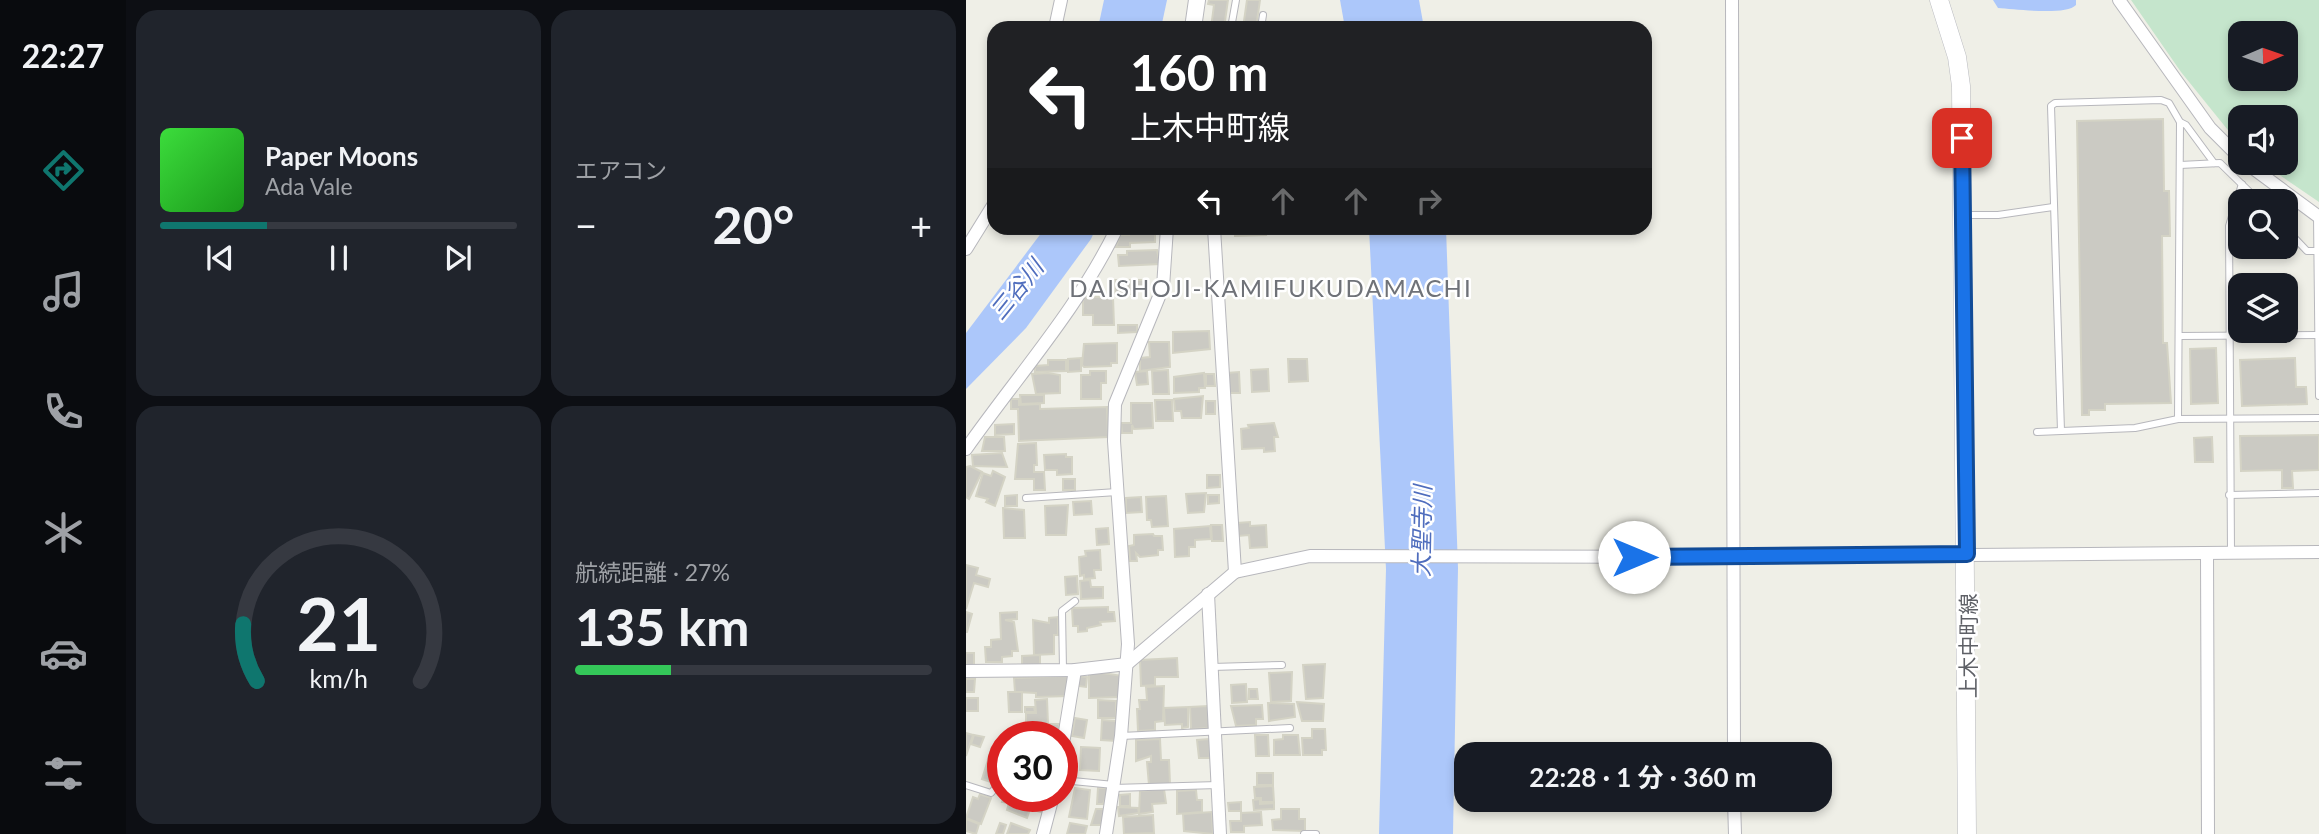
<!DOCTYPE html>
<html lang="ja">
<head>
<meta charset="utf-8">
<style>
  body { margin:0; font-family:Lato,"Noto Sans JP",sans-serif; background:#20242c; color:#f1f3f6; height:100vh; display:flex; flex-direction:column; font-size:26px; white-space:nowrap }
  * { box-sizing:border-box; margin:0 }
  p { font-size:23px; color:#9ea1a6 }
  .icon { flex:none; width:38px; height:38px; fill:none; stroke:currentColor; stroke-width:2; stroke-linecap:round; stroke-linejoin:round }
  .map { position:relative; flex:1; overflow:hidden }
  .sheet { display:flex; flex-direction:column; gap:10px; padding:10px; background:#0d0f14; width:840px }
  .sheet>* { flex:none }
  .banner { position:absolute; left:21px; top:21px; width:665px; height:214px; border-radius:21px; box-shadow:0 4px 10px #0003; background:#202124; color:#fff; overflow:hidden }
  .needle { width:46px; rotate:88deg }
  .buttons { position:absolute; left:1262px; top:21px; display:grid; gap:14px }
  .buttons a { display:grid; place-items:center; width:70px; height:70px; border-radius:14px; background:#171b24; box-shadow:0 4px 10px #0003; font-size:35px }
  .speed { position:absolute; left:21px; top:721px; display:flex; gap:14px; font-size:35px; font-weight:700; text-align:center }
  .speed>* { display:grid; place-content:center; width:91px; height:91px; border-radius:50%; background:#171b24; box-shadow:0 4px 10px #0003; line-height:1 }
  .speed .limit { border:10px solid #d22; background:#fff; color:#111 }
  .pin { position:absolute; display:grid; place-items:center; width:60px; height:60px; color:#fff; margin:-30px; border-radius:14px; box-shadow:0 4px 10px #0006 }
  .me { position:absolute; width:77px; margin:-38px; rotate:90deg; stroke-linejoin:round; filter:drop-shadow(0 0 5px #0008) }
  .turn { display:flex; align-items:center; gap:24px; height:147px; padding:0 28px; font-size:32px }
  .turn .icon { width:91px; height:91px; stroke-width:2.5 }
  .turn b { display:block; font-size:49px; line-height:60px }
  .lanes { display:flex; align-items:center; height:66px; padding:0 28px; background:#0003; justify-content:center; gap:35px; direction:ltr }
  .lanes .off { opacity:.35 }
  .big { font-size:52px; font-weight:700; line-height:1.1 }
  .sheet .card { flex:1; display:flex; flex-direction:column; justify-content:center; gap:10px; min-width:0; padding:0 24px; border-radius:21px; background:#20242c }
  .sheet .dial { align-items:center; gap:0 }
  .dial svg { height:182px; overflow:visible; fill:none; stroke:#363941; stroke-width:7; stroke-linecap:round; text-anchor:middle }
  .dial text { fill:#f1f3f6; stroke:none }
  .song { display:flex; align-items:center; gap:21px }
  .cover { width:84px; height:84px; border-radius:10px; background:linear-gradient(135deg,hsl(120 70% 55%),hsl(120 70% 35%)) }
  .played { height:7px; border-radius:4px; background:linear-gradient(90deg,#0f766e 30%,#363941 30%) }
  .keys { display:flex; justify-content:space-around; direction:ltr }
  .heat { display:flex; justify-content:space-between; align-items:center; font-size:38px; direction:ltr }
  .charge { height:10px; border-radius:5px; background:linear-gradient(90deg,#34c759 27%,#363941 0) }
  .sheet .tiles { flex:1; display:grid; gap:10px; grid-template-columns:repeat(2,1fr) }
  .trip { position:absolute; left:488px; top:742px; width:378px; height:70px; border-radius:21px; background:#171b24; box-shadow:0 4px 10px #0003; font-weight:700; line-height:70px; text-align:center }
  main { display:flex; flex:1; min-height:0 }
  .tab-bar { display:flex; flex-direction:column; width:126px; justify-content:space-around; align-items:center; background:#090b0e; color:#9ea1a6 }
  .tab-bar .icon { width:49px; height:49px }
  .tab-bar .current { color:#0f766e }
  .tab-bar b { font-size:32px; color:#f1f3f6 }
  .map>svg:first-child { display:block }
</style>
</head>
<body>
<main>
<nav class="tab-bar">
<b>22:27</b>
<svg class="icon current" aria-label="directions" viewBox="0 0 24 24"><path d="M12 3l9 9-9 9-9-9zM9 14v-3h6M13 9l2 2-2 2"/></svg>
<svg class="icon" aria-label="music" viewBox="0 0 24 24"><path d="M9 18V5l10-2v13"/><circle cx="6" cy="18" r="3"/><circle cx="16" cy="16" r="3"/></svg>
<svg class="icon" aria-label="phone" viewBox="0 0 24 24"><path d="M5 4h4l2 5-3 2q2 4 5 5l2-3 5 2v4C11 20 4 13 5 4z"/></svg>
<svg class="icon" aria-label="climate" viewBox="0 0 24 24"><path d="M12 3v18M4 7l16 10M4 17L20 7"/></svg>
<svg class="icon" aria-label="car" viewBox="0 0 24 24"><path d="M5 17H2v-5l4-1 3-4h7l3 4 3 1v5h-3M9 17h6M6 11h13"/><circle cx="7" cy="17" r="2"/><circle cx="17" cy="17" r="2"/></svg>
<svg class="icon" aria-label="filters" viewBox="0 0 24 24"><path d="M4 7h16M4 17h16"/><circle cx="9" cy="7" r="2"/><circle cx="15" cy="17" r="2"/></svg>
</nav>
<section class="sheet">
<div class="tiles">
<div class="card">
<div class="song"><i class="cover"></i><div><b>Paper Moons</b><p>Ada Vale</p></div></div>
<div class="played"></div>
<div class="keys"><svg class="icon" aria-label="previous" viewBox="0 0 24 24"><path d="M18 5L8 12l10 7zM5 5v14"/></svg><svg class="icon" aria-label="pause" viewBox="0 0 24 24"><path d="M8 5v14M16 5v14"/></svg><svg class="icon" aria-label="next" viewBox="0 0 24 24"><path d="M6 5l10 7-10 7zM19 5v14"/></svg></div>
</div>
<div class="card"><p>エアコン</p>
<div class="heat"><a>−</a><b class="big">20°</b><a>+</a></div>
</div>
<div class="card dial"><svg viewBox="0 0 100 80">
<path d="M14 69A42 42 0 1 1 86 69"/>
<path d="M14 69A42 42 0 0 1 8 44" stroke="#0f766e"/>
<text x="50" y="56" font-size="32" font-weight="700">21</text>
<text x="50" y="72" font-size="11">km/h</text>
</svg></div>
<div class="card"><p>航続距離 · 27%</p><b class="big">135 km</b><div class="charge"></div></div>
</div>
</section>
<div class="map">
<svg width="1353" height="834" viewBox="0 0 1353 834">
  <rect width="100%" height="100%" fill="#efefe7"/>
  <path fill="#c5e5cc" fill-rule="evenodd" d="M1165 0H1353V202L1296 163H1320V117H1274V145L1215 72ZM1274 33H1320V79H1274Z"/>
  <g fill="#acc7fa">
    <polygon points="138,0 201,0 195,28 132,28"/>
    <polygon points="374,0 453,0 458,28 379,28"/>
    <path d="M1027 0H1110V5C1100 16 1049 9 1032 8Z"/>
    <polygon points="79,228 130,228 125,239 60,328 0,389 0,333"/>
    <polygon points="403,228 480,228 492,568 487,834 413,834 420,569"/>
  </g>
  <g fill="#cbcac3" stroke="#d4d3c5" stroke-width="2">
    <polygon points="243,0 262,0 258,28 245,28 248,5 242,4"/>
    <polygon points="281,0 294,0 290,28 277,28"/>
    <polygon points="1197,119 1198,191 1203,191 1204,236 1196,236 1197,343 1201,343 1205,403 1139,404 1139,410 1123,410 1123,415 1116,415 1111,121"/>
    <polygon points="169,228 189,228 189,242 164,243 164,247 150,247 154,235 163,235 163,229"/>
    <polygon points="210,228 231,228 231,231 218,232 218,228"/>
    <polygon points="269,228 299,228 300,235 269,236"/>
    <polygon points="191,250 194,264 153,266 152,255 161,255 161,251"/>
    <polygon points="1305,278 1305,285 1274,285 1274,301 1271,301 1271,280"/>
    <polygon points="148,280 181,280 181,289 171,289 171,294 149,294"/>
    <polygon points="117,297 147,297 148,325 127,325 127,315 117,315"/>
    <polygon points="152,325 171,325 171,332 152,333"/>
    <polygon points="243,331 244,349 207,353 207,332"/>
    <polygon points="183,342 203,342 204,367 174,371 174,358 184,357"/>
    <polygon points="151,343 151,363 145,363 145,366 118,367 116,365 118,344"/>
    <polygon points="1250,348 1252,403 1225,404 1224,349"/>
    <polygon points="115,358 115,371 102,372 102,359"/>
    <polygon points="1329,358 1330,387 1340,387 1341,404 1276,406 1274,360"/>
    <polygon points="322,359 341,359 342,381 323,382"/>
    <polygon points="82,360 100,360 100,371 69,372 69,366 82,365"/>
    <polygon points="302,369 303,391 286,392 285,370"/>
    <polygon points="202,370 203,394 187,394 186,371"/>
    <polygon points="124,371 140,371 140,383 135,383 135,399 115,399 115,375 124,375"/>
    <polygon points="181,371 182,384 171,385 169,372"/>
    <polygon points="273,372 274,393 262,393 261,373"/>
    <polygon points="82,373 94,375 94,393 70,394 66,374"/>
    <polygon points="238,373 239,388 233,388 233,392 208,393 208,377"/>
    <polygon points="240,374 248,374 249,386 240,386"/>
    <polygon points="54,395 78,395 78,403 55,404"/>
    <polygon points="237,396 235,418 216,418 215,411 209,411 208,399"/>
    <polygon points="45,399 53,399 53,405 74,404 74,409 141,407 142,437 53,441 52,409 45,409"/>
    <polygon points="189,400 206,400 207,421 190,421"/>
    <rect x="240" y="401" width="9" height="13"/>
    <polygon points="165,403 186,403 187,428 168,429 166,425 166,433 156,433 155,423 165,423"/>
    <polygon points="308,423 312,437 308,437 309,451 298,452 298,448 276,449 275,429 283,428 282,425"/>
    <polygon points="48,424 48,434 29,435 29,425"/>
    <polygon points="1353,435 1353,470 1326,471 1327,488 1316,488 1316,470 1275,471 1274,436"/>
    <polygon points="19,437 38,437 39,451 16,451"/>
    <polygon points="1246,437 1247,462 1229,462 1228,438"/>
    <polygon points="70,443 71,465 68,465 68,472 78,472 79,490 68,490 68,479 49,479 52,444"/>
    <polygon points="36,453 41,467 7,466 6,455"/>
    <polygon points="100,454 100,457 106,457 106,474 91,475 91,470 79,470 78,455"/>
    <polygon points="4,466 16,472 3,499 0,497 0,467"/>
    <polygon points="27,471 39,477 29,506 20,502 22,499 10,496 17,473 25,476"/>
    <polygon points="241,475 254,475 254,487 241,488"/>
    <rect x="97" y="479" width="12" height="11"/>
    <polygon points="240,493 238,512 222,513 220,494"/>
    <polygon points="51,495 51,506 39,506 39,496"/>
    <polygon points="242,495 253,495 253,503 242,504"/>
    <polygon points="200,496 202,526 186,527 185,520 181,520 180,497"/>
    <polygon points="175,497 176,512 160,513 160,498"/>
    <polygon points="125,501 126,514 108,515 107,502"/>
    <polygon points="102,505 100,535 80,535 79,506"/>
    <polygon points="37,508 58,510 59,538 38,538"/>
    <polygon points="284,522 284,526 300,525 301,547 284,548 283,535 272,536 271,523"/>
    <polygon points="245,525 256,525 257,541 246,541"/>
    <polygon points="244,526 245,539 229,540 229,547 223,547 223,556 209,557 208,529"/>
    <polygon points="142,528 143,544 131,545 130,529"/>
    <polygon points="187,534 188,536 196,536 197,550 192,550 192,555 174,557 170,553 171,561 164,561 163,546 168,545 168,535"/>
    <polygon points="134,550 135,570 128,570 129,578 118,579 118,575 114,576 113,557 120,556 119,551"/>
    <polygon points="0,565 12,568 10,575 24,579 22,587 8,583 0,609"/>
    <polygon points="111,576 112,594 100,595 99,577"/>
    <polygon points="124,580 125,587 137,587 137,598 115,599 114,581"/>
    <polygon points="142,607 142,612 148,612 149,621 134,622 135,625 121,628 121,631 112,632 112,626 107,626 106,608"/>
    <polygon points="0,612 6,614 1,632 0,632"/>
    <polygon points="51,612 51,619 39,620 48,622 52,651 46,651 46,656 36,657 36,662 20,662 19,647 25,647 25,640 35,639 34,613"/>
    <polygon points="92,617 92,635 88,635 88,654 68,655 67,620 83,623 83,618"/>
    <rect x="0" y="653" width="8" height="14"/>
    <polygon points="74,655 74,668 56,668 56,656"/>
    <polygon points="211,658 212,677 189,677 189,685 175,686 174,660"/>
    <polygon points="359,664 357,698 340,699 337,665"/>
    <polygon points="123,671 157,676 155,697 123,698"/>
    <polygon points="326,672 325,701 305,702 303,673"/>
    <polygon points="102,676 103,696 70,697 70,693 49,692 48,678"/>
    <polygon points="113,676 121,677 120,687 112,686"/>
    <polygon points="0,679 9,679 8,692 0,692"/>
    <polygon points="280,684 281,702 266,703 265,685"/>
    <polygon points="198,686 197,721 189,722 189,730 172,731 171,709 174,709 173,700 181,700 180,687"/>
    <polygon points="283,689 291,689 292,699 283,699"/>
    <polygon points="42,692 56,692 56,712 43,712"/>
    <rect x="0" y="698" width="12" height="13"/>
    <polygon points="81,699 82,724 93,724 93,734 60,732 60,713 70,713 69,700"/>
    <polygon points="132,700 150,701 150,718 132,718"/>
    <polygon points="331,702 358,704 357,721 336,721"/>
    <polygon points="302,703 328,704 329,717 303,721"/>
    <polygon points="296,705 297,719 290,719 290,725 270,726 265,706"/>
    <polygon points="242,706 243,728 225,729 224,707"/>
    <polygon points="59,707 68,707 69,712 59,712"/>
    <polygon points="222,707 222,727 216,728 216,724 199,725 198,708"/>
    <polygon points="109,718 121,720 118,738 106,736"/>
    <polygon points="136,720 150,721 150,741 135,740"/>
    <polygon points="346,729 359,729 360,750 356,750 356,755 337,755 336,738 346,738"/>
    <polygon points="0,733 7,735 0,756"/>
    <polygon points="8,735 18,737 14,747 5,744"/>
    <polygon points="289,735 302,735 303,756 290,756"/>
    <polygon points="317,735 332,735 334,755 308,755 308,740 317,739"/>
    <polygon points="194,739 195,760 203,760 204,784 183,785 181,762 185,762 185,756 170,761 170,740"/>
    <polygon points="243,739 244,758 233,758 231,740"/>
    <polygon points="26,747 37,750 37,761 22,759"/>
    <polygon points="115,747 134,748 133,771 114,770"/>
    <polygon points="22,760 37,763 31,784 16,779"/>
    <rect x="291" y="773" width="16" height="12"/>
    <polygon points="307,786 308,802 295,802 295,798 289,798 288,787"/>
    <polygon points="109,788 124,790 121,819 103,817"/>
    <polygon points="132,788 144,788 137,804 131,804"/>
    <polygon points="198,789 200,803 186,804 187,812 173,814 174,791"/>
    <polygon points="230,790 231,800 236,800 236,812 211,814 211,791"/>
    <polygon points="14,794 25,798 15,824 0,818 7,797 12,799"/>
    <polygon points="164,794 164,806 154,806 154,795"/>
    <polygon points="38,796 83,797 78,813 64,809 61,818 41,810 43,803 36,802"/>
    <polygon points="294,799 294,804 308,803 308,809 288,810 287,800"/>
    <polygon points="275,802 275,811 263,811 262,803"/>
    <polygon points="152,807 172,808 173,813 153,816"/>
    <polygon points="130,809 139,809 139,825 125,825"/>
    <polygon points="315,809 333,809 333,819 339,819 339,831 307,830 306,820 315,819"/>
    <polygon points="246,812 247,834 218,831 217,814"/>
    <polygon points="295,812 296,825 278,826 278,832 265,832 264,821 275,821 275,813"/>
    <polygon points="187,815 188,833 158,834 157,817"/>
    <polygon points="0,819 13,824 10,834 0,831"/>
    <polygon points="34,823 40,825 37,834 30,834"/>
    <polygon points="45,823 64,830 62,834 41,834"/>
    <polygon points="104,823 121,826 119,834 101,834"/>
  </g>
  <g fill="none" stroke-linecap="round" stroke-linejoin="round">
    <defs>
      <g id="service">
        <polyline points="265,28 270,0"/>
        <polyline points="295,28 297,15"/>
        <polyline points="1214,122 1220,125 1248,163"/>
        <polyline points="1214,165 1254,163 1293,201"/>
        <polyline points="998,215 1032,215 1087,207"/>
        <polyline points="1351,216 1353,396"/>
        <polyline points="1320,229 1341,251 1352,251"/>
        <polyline points="1213,336 1352,335"/>
        <polyline points="1095,431 1085,106 1089,103 1195,100 1203,103 1214,122 1212,419"/>
        <polyline points="1071,432 1169,428 1212,419 1353,418"/>
        <polyline points="1263,495 1353,493"/>
        <polyline points="60,498 151,492"/>
        <polyline points="1265,554 1263,226 1276,184"/>
        <polyline points="246,667 316,665"/>
        <polyline points="97,670 96,611 109,601"/>
        <polyline points="155,736 324,728"/>
        <polyline points="96,780 148,785"/>
        <polyline points="0,785 25,793 37,779"/>
        <polyline points="147,788 252,785"/>
        <polyline points="338,834 350,834"/>
      </g>
      <g id="minor">
        <polyline points="766,0 768,754"/>
        <polyline points="1153,0 1244,128 1274,158"/>
        <polyline points="89,28 95,0"/>
        <polyline points="1280,163 1353,217"/>
        <polyline points="248,228 269,572"/>
        <polyline points="0,249 28,204"/>
        <path d="M0 449C52 375 112 309 151 228"/>
        <polyline points="1241,554 1242,834"/>
        <polyline points="242,594 254,834"/>
        <polyline points="0,671 109,670 161,664 269,572 344,556 768,557 1353,552"/>
        <polyline points="96,750 109,670"/>
        <polyline points="768,800 769,834"/>
        <polyline points="77,834 87,796"/>
        <polyline points="140,834 155,736 162,644 148,441 149,404 197,287 201,228"/>
      </g>
      <polyline id="tertiary" points="227,28 231,0"/>
      <polyline id="secondary" points="973,0 991,57 995,86 1001,834"/>
    </defs>
    <use href="#service" stroke="#b7b7bc" stroke-width="8"/>
    <use href="#minor" stroke="#b7b7bc" stroke-width="14"/>
    <use href="#tertiary" stroke="#b7b7bc" stroke-width="18"/>
    <use href="#secondary" stroke="#b8b9bf" stroke-width="19"/>
    <use href="#service" stroke="#fff" stroke-width="6"/>
    <use href="#minor" stroke="#fff" stroke-width="12"/>
    <use href="#tertiary" stroke="#fff" stroke-width="16"/>
    <use href="#secondary" stroke="#fff" stroke-width="18"/>
  </g>
  <g fill="none" stroke-linecap="round" stroke-linejoin="round">
    <defs>
      <polyline id="route" points="668,557 1001,554 996,138"/>
    </defs>
    <use href="#route" stroke="#114b97" stroke-width="18"/>
    <use href="#route" stroke="#1a73e8" stroke-width="12"/>
  </g>
  <g text-anchor="middle" dominant-baseline="central" stroke-width="5" stroke-linejoin="round" paint-order="stroke">
    <g font-size="21" fill="#5e6066" stroke="#fff">
      <text transform="translate(1001 646) rotate(-90)">上木中町線</text>
    </g>
    <g font-size="23" font-style="italic" fill="#4f6dbd" stroke="#fff">
      <text transform="translate(50 289) rotate(-51)">三谷川</text>
      <text transform="translate(455 531) rotate(-89)">大聖寺川</text>
    </g>
    <g font-size="24" letter-spacing="2" fill="#6f7278" stroke="#fff">
      <text x="305" y="287">DAISHOJI-KAMIFUKUDAMACHI</text>
    </g>
  </g>
</svg>
<div class="buttons">
<a><svg class="needle" viewBox="-14 -14 28 28"><path d="M0-13l5 13h-10z" fill="#e53935"/><path d="M0 13l5-13h-10z" fill="#9ea1a6"/></svg></a>
<a><svg class="icon" aria-label="sound" viewBox="0 0 24 24"><path d="M4 9h4l5-4v14l-5-4H4zM17 9q2 3 0 6"/></svg></a>
<a><svg class="icon" aria-label="search" viewBox="0 0 24 24"><circle cx="10" cy="10" r="6"/><path d="M15 15l6 6"/></svg></a>
<a><svg class="icon" aria-label="layers" viewBox="0 0 24 24"><path d="M12 4l9 5-9 5-9-5zM3 14l9 5 9-5"/></svg></a>
</div>
<div class="speed"><div class="limit">30</div></div>
<div class="pin" style="left:996px;top:138px;background:#d93025"><svg class="icon" aria-label="arrive" viewBox="0 0 24 24"><path d="M6 21V4h12l-3 4 3 4H6"/></svg></div>
<svg class="me" style="left:668px;top:557px" viewBox="-20 -20 40 40"><circle r="19" fill="#fff"/><path d="M0-13L10 11 0 6-10 11z" fill="#1a73e8"/></svg>
<div class="trip">22:28 · 1 分 · 360 m</div>
<div class="banner">
<div class="turn"><svg class="icon" aria-label="left" viewBox="0 0 24 24"><path d="M17 20v-9H6M10 6l-5 5 5 5"/></svg><div><b>160 m</b>上木中町線</div></div>
<div class="lanes"><svg class="icon" aria-label="left" viewBox="0 0 24 24"><path d="M17 20v-9H6M10 6l-5 5 5 5"/></svg><svg class="icon off" aria-label="ahead" viewBox="0 0 24 24"><path d="M12 20V5M6 11l6-6 6 6"/></svg><svg class="icon off" aria-label="ahead" viewBox="0 0 24 24"><path d="M12 20V5M6 11l6-6 6 6"/></svg><svg class="icon off" aria-label="right" viewBox="0 0 24 24"><path d="M7 20v-9h11M14 6l5 5-5 5"/></svg></div>
</div>
</div>
</main>
</body>
</html>
